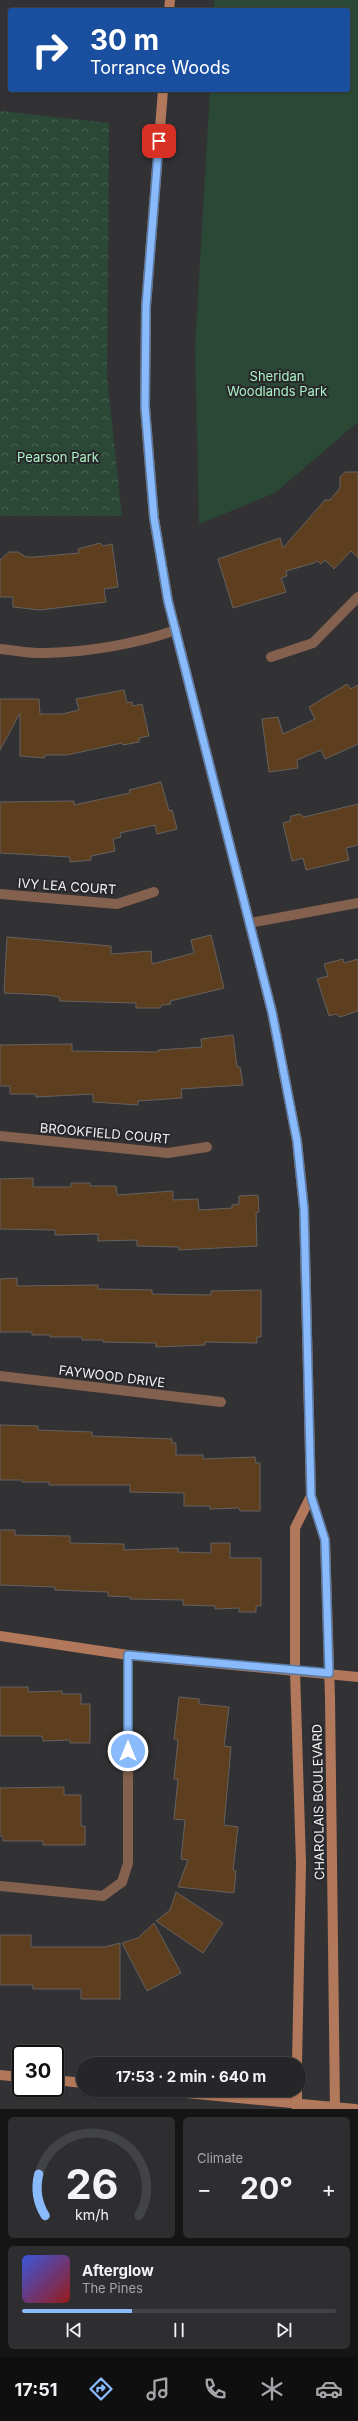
<!DOCTYPE html>
<html lang="en">
<head>
<meta charset="utf-8">
<style>
  body { margin:0; font-family:Inter,sans-serif; background:#2e2e30; color:#f1f3f6; height:100vh; display:flex; flex-direction:column; font-size:15px; white-space:nowrap }
  * { box-sizing:border-box; margin:0 }
  p { font-size:13px; color:#a4a5a8 }
  .icon { flex:none; width:22px; height:22px; fill:none; stroke:currentColor; stroke-width:2; stroke-linecap:round; stroke-linejoin:round }
  .map { position:relative; height:2109px; overflow:hidden }
  .details { display:flex; flex-direction:column; gap:8px; padding:8px; background:#151516; flex:1 }
  .details>* { flex:none }
  .guide { position:absolute; left:8px; top:8px; width:342px; height:84px; border-radius:4px; box-shadow:0 1px 3px #0004,0 0 0 1px #424345; background:#1a4fa0; color:#fff; overflow:hidden }
  .speed { position:absolute; left:12px; top:2045px; display:flex; gap:8px; font-size:20px; font-weight:700; text-align:center }
  .speed>* { display:grid; place-content:center; width:52px; height:52px; border-radius:50%; background:#262628; box-shadow:0 1px 3px #0004,0 0 0 1px #424345; line-height:1 }
  .speed .limit { border:2px solid #111; border-radius:6px; background:#fff; color:#111 }
  .pin { position:absolute; display:grid; place-items:center; width:34px; height:34px; color:#fff; margin:-17px; border-radius:8px; box-shadow:0 2px 6px #0006 }
  .me { position:absolute; width:44px; margin:-22px; rotate:0deg; stroke-linejoin:round; filter:drop-shadow(0 0 3px #0008) }
  .turn { display:flex; align-items:center; gap:14px; height:84px; padding:0 16px; font-size:18px }
  .turn .icon { width:52px; height:52px; stroke-width:2.5 }
  .turn b { display:block; font-size:28px; line-height:34px }
  .big { font-size:30px; font-weight:700; line-height:1.1 }
  .details .tile { flex:1; display:flex; flex-direction:column; justify-content:center; gap:6px; min-width:0; padding:0 14px; border-radius:6px; background:#2e2e30 }
  .details .dial { align-items:center; gap:0 }
  .dial svg { height:104px; overflow:visible; fill:none; stroke:#424345; stroke-width:7; stroke-linecap:round; text-anchor:middle }
  .dial text { fill:#f1f3f6; stroke:none }
  .song { display:flex; align-items:center; gap:12px }
  .cover { width:48px; height:48px; border-radius:6px; background:linear-gradient(135deg,hsl(230 70% 55%),hsl(0 70% 35%)) }
  .played { height:4px; border-radius:2px; background:linear-gradient(90deg,#88bafc 35%,#424345 35%) }
  .keys { display:flex; justify-content:space-around; direction:ltr }
  .heat { display:flex; justify-content:space-between; align-items:center; font-size:22px; direction:ltr }
  .details .tiles { flex:1; display:grid; gap:8px; grid-template-columns:1fr 1fr }
  .tile:last-child { grid-column:span 2 }
  .trip { position:absolute; left:76px; top:2057px; width:230px; height:40px; border-radius:20px; background:#262628; box-shadow:0 1px 3px #0004,0 0 0 1px #424345; font-weight:700; line-height:40px; text-align:center }
  .dock { display:flex; height:64px; justify-content:space-around; align-items:center; background:#0f0f10; color:#a4a5a8 }
  .dock .icon { width:28px; height:28px }
  .dock .on { color:#88bafc }
  .dock b { font-size:18px; color:#f1f3f6 }
  .map>svg:first-child { display:block }
</style>
</head>
<body>
<div class="map">
<svg width="358" height="2109" viewBox="0 0 358 2109">
  <defs>
    <pattern id="forest-crowns" width="20" height="18" patternUnits="userSpaceOnUse"><rect width="20" height="18" fill="#2a4835"/><path d="M2 6a3 3 0 1 1 6 0M12 15a3 3 0 1 1 6 0" fill="none" stroke="#496353"/></pattern>
  </defs>
  <rect width="100%" height="100%" fill="#323235"/>
  <polygon fill="url(#forest-crowns)" points="0,111 109,123 107,377 122,516 0,516"/>
  <polygon fill="#2a4835" points="214,0 358,0 358,422 275,493 199,524 195,347 210,90 348,90 348,10 214,10"/>
  <g fill="#5d3e1f" stroke="#65615e">
    <polygon points="345,472 358,472 358,558 351,551 334,569 325,560 321,564 317,561 314,563 286,571 287,576 281,578 286,592 233,608 218,559 280,538 283,548 325,500 330,500 340,488 340,477"/>
    <polygon points="100,543 103,546 112,544 118,587 104,589 106,602 40,610 13,607 13,597 0,597 0,560 9,552 18,552 26,557 35,557 79,553 78,549"/>
    <polygon points="347,684 351,689 358,685 358,744 325,759 321,750 297,760 298,768 269,772 262,719 278,717 283,734 315,719 309,707"/>
    <polygon points="124,690 127,703 132,702 133,706 142,704 149,736 139,738 139,742 123,745 122,743 67,755 45,755 44,758 20,756 20,713 0,750 0,699 39,699 40,714 62,714 79,710 76,699"/>
    <polygon points="161,782 169,811 172,810 177,829 157,834 155,825 120,833 121,837 113,839 115,851 91,856 91,860 70,862 70,857 0,853 0,802 74,801 74,805 130,793 129,790"/>
    <polygon points="358,804 358,845 346,848 349,860 306,870 303,858 292,861 283,823 290,821 291,816 300,814 304,817"/>
    <polygon points="211,935 224,988 170,1001 171,1004 162,1005 160,1008 136,1008 136,1003 60,1001 59,997 47,995 4,993 7,937 111,946 111,954 151,951 152,964 194,953 191,940"/>
    <polygon points="343,959 344,963 358,959 358,1011 340,1017 336,1014 329,1016 317,979 328,976 324,964"/>
    <polygon points="233,1035 237,1067 240,1067 243,1085 181,1089 182,1098 138,1101 138,1105 93,1102 93,1094 36,1097 36,1094 10,1094 10,1086 0,1086 0,1045 72,1044 72,1051 158,1052 158,1050 202,1047 201,1039"/>
    <polygon points="33,1178 33,1187 71,1187 71,1183 90,1183 90,1186 116,1186 117,1195 173,1191 173,1200 198,1199 199,1210 232,1208 232,1205 239,1204 239,1196 258,1195 259,1212 256,1213 257,1246 179,1250 179,1247 137,1246 137,1240 98,1241 98,1234 55,1235 55,1230 0,1229 0,1179"/>
    <polygon points="17,1278 17,1286 98,1285 98,1289 152,1290 152,1294 211,1295 211,1291 261,1290 261,1337 257,1337 257,1343 205,1342 205,1345 156,1347 156,1343 103,1342 103,1340 82,1340 82,1337 50,1337 50,1335 32,1335 32,1332 0,1332 0,1279"/>
    <polygon points="0,1425 38,1426 38,1430 92,1432 92,1436 172,1439 172,1443 176,1443 176,1455 203,1455 203,1459 255,1457 256,1463 260,1463 260,1511 240,1511 239,1508 210,1509 210,1506 184,1506 184,1493 130,1492 130,1485 49,1485 49,1482 22,1482 22,1480 0,1480"/>
    <polygon points="0,1530 15,1530 15,1535 70,1536 70,1543 124,1544 124,1550 178,1548 178,1552 211,1553 211,1543 230,1543 230,1558 261,1558 261,1606 256,1606 256,1612 239,1612 239,1608 215,1609 215,1606 183,1605 183,1600 130,1599 130,1597 108,1596 108,1592 55,1590 55,1587 0,1585"/>
    <polygon points="0,1687 28,1687 28,1692 62,1691 62,1694 81,1694 81,1704 90,1704 90,1743 70,1743 70,1740 43,1741 42,1736 0,1736"/>
    <polygon points="179,1697 199,1699 199,1704 229,1707 224,1746 231,1747 224,1825 238,1827 233,1870 236,1871 234,1893 178,1887 188,1860 181,1859 185,1820 174,1819 178,1779 174,1779 178,1740 174,1739"/>
    <polygon points="64,1787 64,1795 81,1795 81,1826 85,1826 85,1845 43,1845 43,1841 3,1841 3,1836 0,1836 0,1788"/>
    <polygon points="176,1892 223,1923 203,1953 156,1921 170,1910"/>
    <polygon points="154,1923 181,1973 147,1991 122,1943 138,1938"/>
    <polygon points="0,1935 31,1935 31,1947 105,1947 120,1943 120,1999 81,1999 81,1989 33,1989 33,1985 0,1985"/>
  </g>
  <g fill="none" stroke-linecap="round" stroke-linejoin="round">
    <g stroke="#84604e" stroke-width="10">
      <path d="M0 649C15 650 31 654 46 653 88 652 136 644 176 630"/>
      <polyline points="271,657 313,643 358,597"/>
      <polyline points="0,894 117,904 154,892"/>
      <polyline points="250,923 358,903"/>
      <polyline points="0,1136 168,1153 207,1147"/>
      <polyline points="0,1376 221,1402"/>
      <polyline points="0,1886 103,1896 122,1882 128,1863 128,1655"/>
    </g>
    <g stroke="#b2785b" stroke-width="10">
      <polyline points="169,10 170,0"/>
      <polyline points="163,90 146,306 145,407 154,518 168,601 272,1012 297,1141 304,1209 311,1496 325,1540 330,1698 335,2109"/>
      <polyline points="0,1636 128,1655 358,1677"/>
      <polyline points="297,2064 301,1863 295,1671 295,1528 311,1496"/>
      <polyline points="0,2075 21,2077"/>
      <polyline points="55,2080 83,2083"/>
      <polyline points="154,2090 355,2109"/>
      <polyline points="297,2090 297,2109"/>
    </g>
  </g>
  <g fill="none" stroke-linecap="round" stroke-linejoin="round">
    <defs>
      <polyline id="route" points="128,1751 128,1655 329,1673 325,1540 311,1496 304,1209 297,1141 272,1012 168,601 154,518 145,407 146,306 159,141"/>
    </defs>
    <use href="#route" stroke="#5879a4" stroke-width="10"/>
    <use href="#route" stroke="#88bafc" stroke-width="7"/>
  </g>
  <g text-anchor="middle" dominant-baseline="central" stroke-width="4" stroke-linejoin="round" paint-order="stroke">
    <g font-size="13" fill="#abf2c5" stroke="#28282b">
      <text x="277" y="376">Sheridan<tspan x="277" dy="15">Woodlands Park</tspan></text>
      <text x="58" y="457">Pearson Park</text>
    </g>
    <g font-size="13" fill="#f2f2f4" stroke="#28282b">
      <text transform="translate(67 886) rotate(4)">IVY LEA COURT</text>
      <text transform="translate(105 1133) rotate(5)">BROOKFIELD COURT</text>
      <text transform="translate(112 1376) rotate(7)">FAYWOOD DRIVE</text>
      <text transform="translate(318 1802) rotate(-91)">CHAROLAIS BOULEVARD</text>
    </g>
  </g>
</svg>
<div class="speed"><div class="limit">30</div></div>
<div class="pin" style="left:159px;top:141px;background:#d93025"><svg class="icon" aria-label="arrive" viewBox="0 0 24 24"><path d="M6 21V4h12l-3 4 3 4H6"/></svg></div>
<svg class="me" style="left:128px;top:1751px" viewBox="-20 -20 40 40"><circle r="17" fill="#88bafc" stroke="#fff" stroke-width="3"/><path d="M0-11L8 9 0 5-8 9z" fill="#fff"/></svg>
<div class="trip">17:53 · 2 min · 640 m</div>
<div class="guide">
<div class="turn"><svg class="icon" aria-label="right" viewBox="0 0 24 24"><path d="M7 20v-9h11M14 6l5 5-5 5"/></svg><div><b>30 m</b>Torrance Woods</div></div>
</div>
</div>
<section class="details">
<div class="tiles">
<div class="tile dial"><svg viewBox="0 0 100 80">
<path d="M14 69A42 42 0 1 1 86 69"/>
<path d="M14 69A42 42 0 0 1 9 37" stroke="#88bafc"/>
<text x="50" y="56" font-size="32" font-weight="700">26</text>
<text x="50" y="72" font-size="11">km/h</text>
</svg></div>
<div class="tile"><p>Climate</p>
<div class="heat"><a>−</a><b class="big">20°</b><a>+</a></div>
</div>
<div class="tile">
<div class="song"><i class="cover"></i><div><b>Afterglow</b><p>The Pines</p></div></div>
<div class="played"></div>
<div class="keys"><svg class="icon" aria-label="previous" viewBox="0 0 24 24"><path d="M18 5L8 12l10 7zM5 5v14"/></svg><svg class="icon" aria-label="pause" viewBox="0 0 24 24"><path d="M8 5v14M16 5v14"/></svg><svg class="icon" aria-label="next" viewBox="0 0 24 24"><path d="M6 5l10 7-10 7zM19 5v14"/></svg></div>
</div>
</div>
</section>
<nav class="dock">
<b>17:51</b>
<svg class="icon on" aria-label="directions" viewBox="0 0 24 24"><path d="M12 3l9 9-9 9-9-9zM9 14v-3h6M13 9l2 2-2 2"/></svg>
<svg class="icon" aria-label="music" viewBox="0 0 24 24"><path d="M9 18V5l10-2v13"/><circle cx="6" cy="18" r="3"/><circle cx="16" cy="16" r="3"/></svg>
<svg class="icon" aria-label="phone" viewBox="0 0 24 24"><path d="M5 4h4l2 5-3 2q2 4 5 5l2-3 5 2v4C11 20 4 13 5 4z"/></svg>
<svg class="icon" aria-label="climate" viewBox="0 0 24 24"><path d="M12 3v18M4 7l16 10M4 17L20 7"/></svg>
<svg class="icon" aria-label="car" viewBox="0 0 24 24"><path d="M5 17H2v-5l4-1 3-4h7l3 4 3 1v5h-3M9 17h6M6 11h13"/><circle cx="7" cy="17" r="2"/><circle cx="17" cy="17" r="2"/></svg>
</nav>
</body>
</html>
